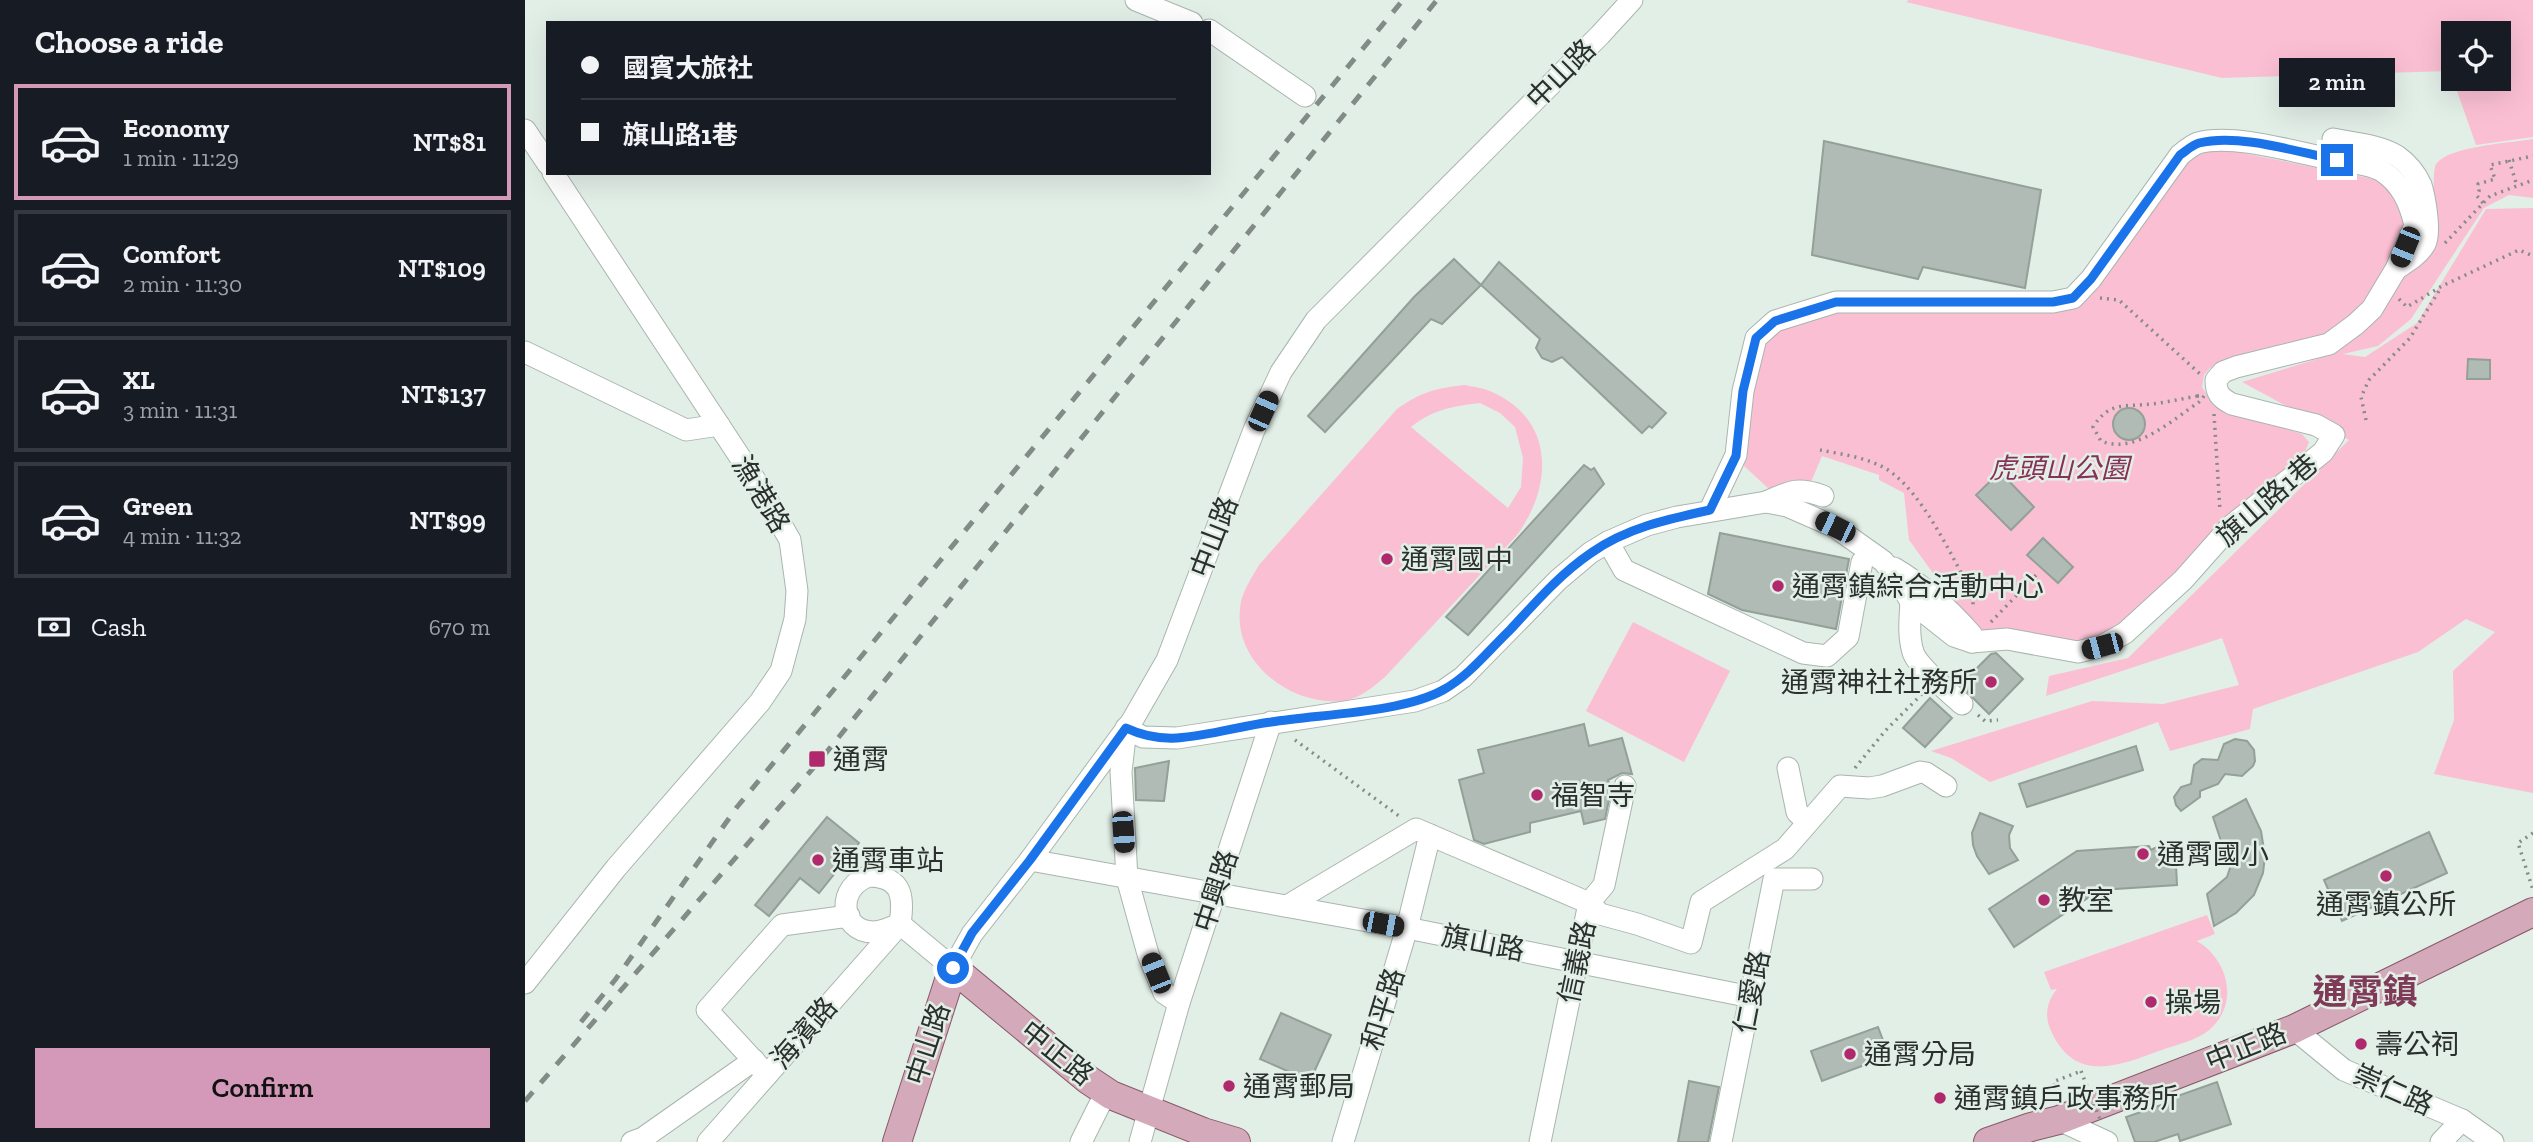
<!DOCTYPE html>
<meta charset="utf-8">
<style>
body{margin:0;font-family:"Zilla Slab","Noto Sans TC",serif;background:#20242c;color:#f1f3f6;height:100vh;display:flex;flex-direction:column;font-size:26px;white-space:nowrap}
*{box-sizing:border-box;margin:0}
p{font-size:23px;color:#9ea1a6}
.icon{flex:none;width:38px;height:38px;fill:none;stroke:currentColor;stroke-width:2;stroke-linecap:round;stroke-linejoin:round}
.map{position:relative;flex:1;overflow:hidden}
.side{display:flex;flex-direction:column;background:#171b24;width:525px}
.side>*{flex:none}
.top-card{position:absolute;left:21px;top:21px;width:665px;height:154px;border-radius:0px;box-shadow:0 7px 28px #0002;display:grid;align-content:center;height:154px;padding:0 35px;background:#171b24}
.tools{position:absolute;left:1916px;top:21px;display:grid;gap:14px}
.tools a{display:grid;place-items:center;width:70px;height:70px;border-radius:0px;background:#171b24;box-shadow:0 7px 28px #0002;font-size:35px}
.end{position:absolute;width:32px;height:32px;margin:-16px;border:9px solid #1a73e8;background:#fff;box-shadow:0 0 0 4px #fff}
.from{border-radius:50%}
.bubble{position:absolute;height:49px;border-radius:0px;background:#171b24;box-shadow:0 7px 28px #0002;font-size:23px;font-weight:600;line-height:49px;text-align:center}
.car{position:absolute;width:21px;height:42px;margin:-21px -10px;border-radius:9px;box-shadow:0 0 5px 2px #0007;background:linear-gradient(#222 24%,#8ab4d8 0 40%,#222 0 76%,#8ab4d8 0 86%,#222 0)}
.top-card b{display:flex;align-items:center;gap:24px;height:66px;font-size:26px}
.top-card b+b{border-top:2px solid #363941}
.top-card i{width:18px;height:18px;background:#f1f3f6}
ul{padding:0;list-style:none}
li{display:flex;align-items:center;gap:21px;height:116px;margin:0 14px 10px;padding:0 21px;border:4px solid #363941;border-radius:0px}
li div{flex:1}
li b{display:block;font-size:26px}
li em{font-style:normal;font-weight:600}
li.active{border-color:#d498b8}
li>.icon{width:63px;height:63px;stroke-width:1.5}
h2{padding:0 35px;font-size:32px;line-height:84px}
.pay{display:flex;align-items:center;gap:18px;height:77px;padding:0 35px;font-size:26px}
.pay p{margin-inline-start:auto}
.primary-button{display:flex;gap:14px;margin-top:auto;padding:14px 35px}
.primary-button a{flex:1;height:80px;border-radius:0px;background:#d498b8;color:#111;font-size:28px;font-weight:600;line-height:80px;text-align:center}
main{display:flex;flex:1;min-height:0}
.map>svg:first-child{display:block}
</style>
<main>
<section class="side">
<h2>Choose a ride</h2>
<ul>
<li class="active"><svg class="icon" aria-label="car" viewBox="0 0 24 24"><path d="M5 17H2v-5l4-1 3-4h7l3 4 3 1v5h-3M9 17h6M6 11h13"/><circle cx="7" cy="17" r="2"/><circle cx="17" cy="17" r="2"/></svg><div><b>Economy</b><p>1 min · 11:29</p></div><em>NT$81</em></li>
<li><svg class="icon" aria-label="car" viewBox="0 0 24 24"><path d="M5 17H2v-5l4-1 3-4h7l3 4 3 1v5h-3M9 17h6M6 11h13"/><circle cx="7" cy="17" r="2"/><circle cx="17" cy="17" r="2"/></svg><div><b>Comfort</b><p>2 min · 11:30</p></div><em>NT$109</em></li>
<li><svg class="icon" aria-label="car" viewBox="0 0 24 24"><path d="M5 17H2v-5l4-1 3-4h7l3 4 3 1v5h-3M9 17h6M6 11h13"/><circle cx="7" cy="17" r="2"/><circle cx="17" cy="17" r="2"/></svg><div><b>XL</b><p>3 min · 11:31</p></div><em>NT$137</em></li>
<li><svg class="icon" aria-label="car" viewBox="0 0 24 24"><path d="M5 17H2v-5l4-1 3-4h7l3 4 3 1v5h-3M9 17h6M6 11h13"/><circle cx="7" cy="17" r="2"/><circle cx="17" cy="17" r="2"/></svg><div><b>Green</b><p>4 min · 11:32</p></div><em>NT$99</em></li>
</ul>
<div class="pay"><svg class="icon" aria-label="cash" viewBox="0 0 24 24"><path d="M3 7h18v10H3z"/><circle cx="12" cy="12" r="2"/></svg>Cash<p>670 m</p></div>
<div class="primary-button"><a>Confirm</a></div>
</section>
<div class="map">
<svg width="2008" height="1142" viewBox="0 0 2008 1142">
<rect width="100%" height="100%" fill="#e2efe7"/>
<!-- green -->
<g fill="#fbbfd4" fill-rule="evenodd">
<path d="M1384 0H2008V137L1951 145 1925 71 1697 78 1381 2ZM1928 33H1974V79H1928Z"/>
<path d="M2008 139V198L1984 195 1959 208 1886 319 1853 346 1818 354 1840 357 1892 323 1961 209 2008 208V793L1909 774 1929 720 1928 671 1970 632 1941 619 1893 652 1728 709 1725 729 1645 751 1633 722 1465 782 1426 758 1406 751 1567 701 1638 704 1714 685 1697 638 1521 696 1524 676 1603 658 1824 440 1717 382 1802 356 1794 340 1685 368 1679 375 1677 387 1689 406 1777 434 1784 442 1780 452 1706 515 1603 623 1576 638 1549 644 1446 636 1439 616 1384 540 1379 493 1354 480V475L1297 456 1286 482 1266 483 1244 489 1219 466 1229 361 1247 332 1328 306 1536 310 1649 173C1668 157 1677 150 1702 150L1849 179 1863 184 1879 214 1878 238 1844 294 1910 223C1910 210 1907 178 1910 167 1917 146 1987 143 2008 139Z"/>
<path d="M940 385C949 387 959 388 967 392 1030 420 1028 486 992 535L860 677C848 687 834 699 818 701 767 706 709 664 715 609 716 593 726 579 734 565L872 409C896 392 911 388 940 385ZM955 403 975 413 990 427 998 458 996 487 983 508 886 427C907 410 928 406 955 403Z"/>
<path d="M1108 622 1205 671 1159 762 1061 711Z"/>
<path d="M1682 915 1690 934 1672 941C1704 960 1715 1005 1683 1031 1670 1041 1650 1045 1634 1051 1593 1066 1551 1083 1527 1033 1519 1018 1521 1002 1532 989L1526 990 1519 972Z"/>
</g>
<!-- building -->
<g fill="#afbbb4" stroke="#93a098" stroke-width="2">
<path d="M1299 141 1516 190 1500 288 1398 267 1393 279 1287 255Z"/>
<path d="M929 259 956 285 917 324 906 319 800 432 783 416 889 297Z"/>
<path d="M974 262 1141 413 1127 428 1124 426 1117 433 1037 357 1027 362 1017 358 1011 348 1015 339 956 285Z"/>
<path d="M1943 359 1965 360V379H1942Z"/>
<circle cx="1604" cy="424" r="16"/>
<path d="M1059 465 1066 470 1069 468 1079 484 943 635 921 617Z"/>
<path d="M1475 472 1509 507 1486 530 1451 495Z"/>
<path d="M1195 533 1324 559 1311 629 1217 610 1183 594Z"/>
<path d="M1518 538 1548 567 1533 583 1502 555Z"/>
<path d="M1471 653 1498 679 1464 714 1435 685 1466 654Z"/>
<path d="M1405 698 1427 718 1400 747 1378 728Z"/>
<path d="M1059 724 1064 746 1097 738 1107 774 1097 773 1083 780 1086 790 1080 819 1059 824 1056 811 1005 823V832L959 844 949 840 934 780 959 773 953 750Z"/>
<path d="M1710 739 1722 741 1729 750 1730 761 1728 766 1717 776 1700 774 1693 784 1675 791V797L1656 811 1651 805 1649 797 1656 787 1666 784 1669 765 1677 759 1693 760 1699 744Z"/>
<path d="M1611 746 1618 770 1502 807 1494 784Z"/>
<path d="M644 761 639 801 611 800 610 768Z"/>
<path d="M1721 799 1736 831 1740 856 1738 873 1729 895 1711 913 1689 926 1682 894 1702 877 1705 868 1688 817Z"/>
<path d="M1455 813 1488 826 1484 835 1485 848 1493 860 1464 874 1452 856 1448 845 1447 833Z"/>
<path d="M302 817 334 843 294 893 275 878 244 916 230 905Z"/>
<path d="M1904 832 1922 873 1817 921 1799 880Z"/>
<path d="M1650 844 1652 885 1575 890 1489 947 1464 909 1552 851 1624 846 1626 850 1636 845Z"/>
<path d="M756 1013 806 1035 785 1081 735 1059Z"/>
<path d="M1353 1027 1364 1056 1297 1081 1286 1051Z"/>
<path d="M1164 1081 1194 1087 1183 1142H1153Z"/>
<path d="M1692 1082 1706 1124 1655 1141 1653 1134 1629 1142H1610L1601 1117 1642 1103 1641 1100Z"/>
</g>
<g fill="none" stroke-linecap="round" stroke-linejoin="round">
<!-- minor casing -->
<g stroke="#a9b5ae" stroke-width="23">
<g id="minor">
<path d="M611 0 667 23"/>
<path d="M684 30 780 96"/>
<path d="M0 130 23 164"/>
<path d="M1808 139C1828 143 1854 145 1872 156 1882 163 1891 174 1896 185 1900 198 1906 233 1900 244 1893 256 1881 262 1871 269"/>
<path d="M0 352 161 430 194 425"/>
<path d="M1241 502C1266 491 1272 487 1298 496"/>
<path d="M1083 542 1099 570 1278 653 1302 656 1323 637 1337 562"/>
<path d="M1369 568C1398 585 1425 610 1447 635V642"/>
<path d="M1386 602C1385 618 1383 636 1388 652 1392 666 1425 693 1437 704"/>
<path d="M1263 768 1272 812 1282 822"/>
<path d="M505 860 882 928 1226 997"/>
<path d="M345 876C378 877 379 898 375 924 366 927 357 932 348 932 313 931 312 885 345 876Z"/>
<path d="M762 906 891 829 1064 903 1075 914 1112 924 1166 943 1176 902 1260 849 1315 786 1344 788 1357 786 1395 772 1401 773 1421 786"/>
<path d="M0 983 91 868 235 702 256 671 270 619 272 591 265 540 234 486 28 173"/>
<path d="M654 1003 639 993 623 954 602 878 596 772 601 728 618 737 652 738 890 701 918 691 938 677 1033 580 1065 553 1083 542 1122 525 1152 517 1241 502 1262 506 1310 527 1358 561 1371 577 1386 602 1429 636 1447 642 1482 639 1553 652 1577 646 1600 633 1658 580 1706 526 1798 452 1809 435 1791 425 1707 404C1695 398 1691 393 1691 380L1698 372 1711 367 1804 344 1831 324 1847 309 1871 269 1890 225C1885 204 1877 184 1857 171 1844 163 1821 162 1805 159 1770 152 1707 133 1673 143 1667 145 1660 151 1655 155L1566 279 1548 298 1528 302H1311L1250 321 1231 338 1218 391 1211 455 1185 510"/>
<path d="M1769 1029 1819 1070 1937 1120 1968 1142"/>
<path d="M242 1075 182 1010 257 925 324 916"/>
<path d="M1534 1120 1582 1142"/>
<path d="M107 1142 118 1138 229 1060"/>
<path d="M183 1142 375 924 428 968 447 934 505 860 607 721 642 660 729 430 756 372 791 320 1075 35 1107 0"/>
<path d="M556 1142 581 1092"/>
<path d="M615 1142 654 1003 746 722"/>
<path d="M818 1142 882 928 905 835"/>
<path d="M1015 1142 1064 903 1079 885 1100 786"/>
<path d="M1196 1142 1249 879H1287"/>
<path d="M1916 1142 1937 1120"/>
</g>
</g>
<!-- major casing -->
<g stroke="#87596b" stroke-width="30">
<g id="major">
<path d="M372 1142 428 968 562 1079 586 1095 678 1132 711 1142"/>
<path d="M1463 1142 1506 1127 1534 1120 1769 1029 2008 912"/>
</g>
</g>
<!-- path -->
<g stroke="#848c88" stroke-width="3.5" stroke-dasharray="2 5" stroke-linecap="butt">
<path d="M1984 160 1992 186"/>
<path d="M1958 203 1952 196 1954 191 1953 184 1970 179 1965 165 2008 156"/>
<path d="M1920 243 1965 196 2008 180"/>
<path d="M1575 298 1594 300 1675 374"/>
<path d="M1874 299 1882 307 1917 286 1994 250 2008 256"/>
<path d="M1672 396H1679L1674 402C1647 420 1610 455 1576 441L1568 427C1584 401 1601 407 1627 404 1642 402 1657 399 1672 396Z"/>
<path d="M1689 414 1695 511"/>
<path d="M1841 420 1836 397 1844 380 1885 338 1915 289"/>
<path d="M1295 450C1316 454 1345 458 1363 470 1398 493 1427 557 1448 595V609"/>
<path d="M1466 622 1513 573"/>
<path d="M1453 715 1460 721 1473 720"/>
<path d="M770 740 874 816"/>
<path d="M1330 768 1360 731 1398 693"/>
<path d="M2008 833 1993 843 2008 890"/>
<path d="M1535 1098 1528 1082 1556 1071"/>
</g>
<!-- minor -->
<use href="#minor" stroke="#fff" stroke-width="21"/>
<!-- major -->
<use href="#major" stroke="#d4a9ba" stroke-width="28"/>
<!-- rail -->
<g stroke="#828b86" stroke-width="5" stroke-dasharray="12 12" stroke-linecap="butt">
<path d="M56 1022 90 980 212 807 878 0"/>
<path d="M0 1101 296 759 912 0"/>
</g>
<!-- path-bridge -->
<path stroke="#848c88" stroke-width="3.5" stroke-dasharray="2 5" stroke-linecap="butt" d="M1556 1071 1576 1122"/>
</g>
<g fill="none" stroke-linecap="round" stroke-linejoin="round">
<!-- route -->
<path stroke="#1a73e8" stroke-width="9" d="M428 968 447 933 505 860 601 728C618 736 633 739 652 738 684 736 715 726 746 722 795 714 877 713 918 690 944 676 964 650 985 630 1010 603 1035 574 1066 553 1101 528 1143 519 1185 510L1211 456 1218 391 1231 338 1250 321 1311 302H1528L1548 298 1566 279 1655 155C1661 151 1667 145 1674 143 1714 133 1772 152 1812 160"/>
</g>
<!-- markers -->
<g fill="#b0296c" stroke="#e2efe7" stroke-width="2.5">
<circle cx="862" cy="559" r="7"/>
<circle cx="1253" cy="586" r="7"/>
<circle cx="1466" cy="682" r="7"/>
<rect x="283" y="750" width="18" height="18" rx="3.5"/>
<circle cx="1012" cy="795" r="7"/>
<circle cx="1618" cy="854" r="7"/>
<circle cx="293" cy="860" r="7"/>
<circle cx="1861" cy="876" r="7"/>
<circle cx="1519" cy="900" r="7"/>
<circle cx="1626" cy="1002" r="7"/>
<circle cx="1836" cy="1044" r="7"/>
<circle cx="1325" cy="1054" r="7"/>
<circle cx="704" cy="1086" r="7"/>
<circle cx="1415" cy="1098" r="7"/>
</g>
<g text-anchor="middle" dominant-baseline="central" stroke-width="5" stroke-linejoin="round" paint-order="stroke">
<!-- street labels -->
<g font-size="28" fill="#2b302e" stroke="#e2efe7">
<text transform="translate(1036 74) rotate(-45)">中山路</text>
<text transform="translate(236 494) rotate(59)">漁港路</text>
<text transform="translate(1742 500) rotate(-41)">旗山路1巷</text>
<text transform="translate(689 537) rotate(-69)">中山路</text>
<text transform="translate(691 891) rotate(-72)">中興路</text>
<text transform="translate(958 943) rotate(11)">旗山路</text>
<text transform="translate(1052 962) rotate(-78)">信義路</text>
<text transform="translate(1227 992) rotate(-79)">仁愛路</text>
<text transform="translate(858 1009) rotate(-73)">和平路</text>
<text transform="translate(279 1033) rotate(-49)">海濱路</text>
<text transform="translate(403 1044) rotate(-72)">中山路</text>
<text transform="translate(1721 1047) rotate(-22)">中正路</text>
<text transform="translate(532 1053) rotate(39)">中正路</text>
<text transform="translate(1868 1090) rotate(24)">崇仁路</text>
</g>
<!-- park labels -->
<g font-size="28" font-style="italic" fill="#863157" stroke="#e2efe7">
<text x="1534" y="468">虎頭山公園</text>
</g>
<!-- poi labels -->
<g font-size="28" fill="#2b302e" stroke="#e2efe7" text-anchor="start">
<text x="876" y="559">通霄國中</text>
<text x="1267" y="586">通霄鎮綜合活動中心</text>
<text x="1452" y="682" text-anchor="end">通霄神社社務所</text>
<text x="308" y="759">通霄</text>
<text x="1026" y="795">福智寺</text>
<text x="1632" y="854">通霄國小</text>
<text x="307" y="860">通霄車站</text>
<text x="1533" y="900">教室</text>
<text x="1861" y="904" text-anchor="middle">通霄鎮公所</text>
<text x="1640" y="1002">操場</text>
<text x="1850" y="1044">壽公祠</text>
<text x="1339" y="1054">通霄分局</text>
<text x="718" y="1086">通霄郵局</text>
<text x="1429" y="1098">通霄鎮戶政事務所</text>
</g>
<!-- district labels -->
<g font-size="35" font-weight="bold" fill="#7e3a57" stroke="#e2efe7">
<text x="1840" y="992">通霄鎮</text>
</g>
</g>
</svg>
<div class="tools">
<a><svg class="icon" aria-label="locate" viewBox="0 0 24 24"><circle cx="12" cy="12" r="6"/><path d="M12 2v4M12 18v4M2 12h4M18 12h4"/></svg></a>
</div>
<i class="end from" style="left:428px;top:968px"></i>
<i class="end" style="left:1812px;top:160px"></i>
<div class="bubble" style="left:1754px;top:58px;width:116px">2 min</div>
<i class="car" style="left:1880px;top:247px;rotate:202deg"></i>
<i class="car" style="left:738px;top:411px;rotate:24deg"></i>
<i class="car" style="left:1310px;top:527px;rotate:296deg"></i>
<i class="car" style="left:1577px;top:646px;rotate:255deg"></i>
<i class="car" style="left:598px;top:832px;rotate:176deg"></i>
<i class="car" style="left:858px;top:924px;rotate:101deg"></i>
<i class="car" style="left:631px;top:973px;rotate:338deg"></i>
<div class="top-card">
<b><i class="from"></i>國賓大旅社</b>
<b><i></i>旗山路1巷</b>
</div>
</div>
</main>
